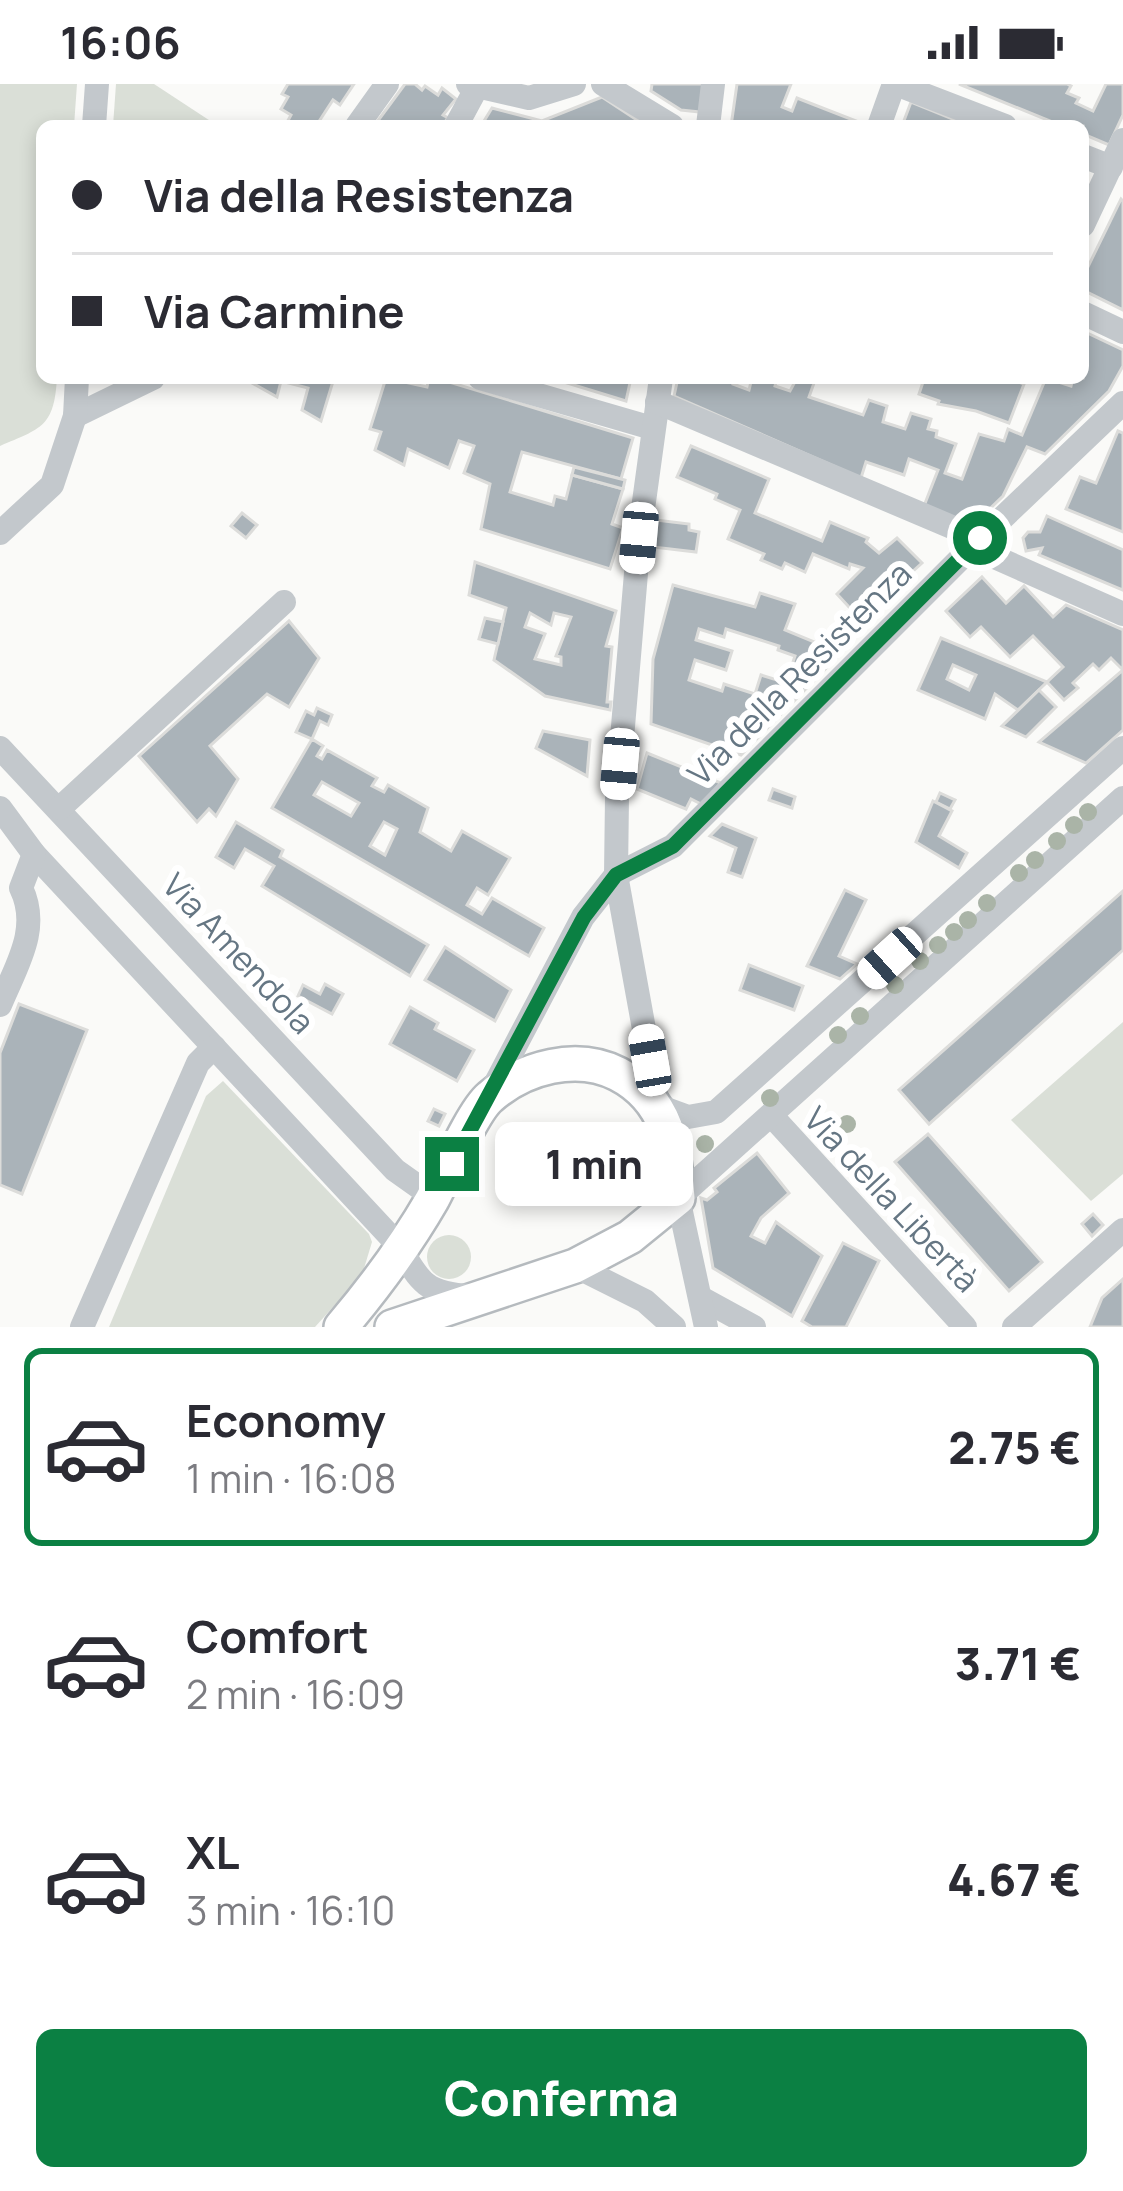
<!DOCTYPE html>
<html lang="it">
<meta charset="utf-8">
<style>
body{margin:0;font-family:Manrope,sans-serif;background:#f7f7f7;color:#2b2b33;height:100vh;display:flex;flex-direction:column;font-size:45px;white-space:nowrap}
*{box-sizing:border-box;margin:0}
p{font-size:39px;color:#7c7c81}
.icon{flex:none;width:66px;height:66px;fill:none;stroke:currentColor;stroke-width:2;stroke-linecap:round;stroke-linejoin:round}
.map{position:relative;height:1243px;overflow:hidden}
.drawer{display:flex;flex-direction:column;background:#fff;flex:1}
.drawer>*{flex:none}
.hud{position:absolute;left:36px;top:36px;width:1053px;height:264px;border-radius:18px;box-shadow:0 6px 18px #0003;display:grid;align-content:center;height:264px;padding:0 36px;background:#fff}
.end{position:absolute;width:54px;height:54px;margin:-27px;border:15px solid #0b8043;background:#fff;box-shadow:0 0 0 6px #fff}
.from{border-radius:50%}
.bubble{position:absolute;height:84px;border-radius:18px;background:#fff;box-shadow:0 6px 18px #0003;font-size:39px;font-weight:800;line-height:84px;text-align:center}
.car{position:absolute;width:36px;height:72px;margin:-36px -18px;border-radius:15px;box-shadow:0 0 9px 3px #0007;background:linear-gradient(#fff 24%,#345 0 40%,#fff 0 76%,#345 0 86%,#fff 0)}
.hud b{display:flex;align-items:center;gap:42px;height:114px;font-size:45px}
.hud b+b{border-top:3px solid #e1e1e2}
.hud i{width:30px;height:30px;background:#2b2b33}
ul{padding:21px 0 0;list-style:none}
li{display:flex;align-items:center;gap:36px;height:198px;margin:0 24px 18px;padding:0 12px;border:6px solid transparent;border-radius:18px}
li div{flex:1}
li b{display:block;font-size:45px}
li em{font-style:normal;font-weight:800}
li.active{border-color:#0b8043}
li>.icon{width:108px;height:108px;stroke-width:1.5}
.cta{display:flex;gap:24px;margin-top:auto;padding:24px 36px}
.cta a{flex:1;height:138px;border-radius:18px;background:#0b8043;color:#fff;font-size:48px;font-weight:800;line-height:138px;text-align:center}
.status{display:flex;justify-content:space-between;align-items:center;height:84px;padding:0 60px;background:#fff;direction:ltr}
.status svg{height:33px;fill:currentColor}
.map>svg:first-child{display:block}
</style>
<div class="status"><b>16:06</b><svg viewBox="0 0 49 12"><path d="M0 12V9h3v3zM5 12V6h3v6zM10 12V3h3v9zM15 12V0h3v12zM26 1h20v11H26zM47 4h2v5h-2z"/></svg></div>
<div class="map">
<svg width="1123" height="1243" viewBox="0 0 1123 1243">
<rect width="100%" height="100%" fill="#fafaf8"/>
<!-- green -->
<g fill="#dadfd7">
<path d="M0 0H77L74 42H42V294H57C54 343 42 344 0 362Z"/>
<path d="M116 0H154L218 42H113Z"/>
<path d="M1123 938V1090L1091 1117 1011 1036Z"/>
<path d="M223 997 369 1150 372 1158 362 1191 315 1243H109L206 1012Z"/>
<circle cx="575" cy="1071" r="32"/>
<circle cx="449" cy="1173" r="22"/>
</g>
<!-- building -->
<g fill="#aab3b9" stroke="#dcdcda" stroke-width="3" fill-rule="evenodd">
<path d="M288 0H354L340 21 333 16 316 42H285L291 31 281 25 288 13 282 10Z"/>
<path d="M405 0H415L422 6 425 2 438 11 442 4 456 15 443 31 448 34 442 42H374Z"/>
<path d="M652 0H704L700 28 681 26 651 7Z"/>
<path d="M737 0H791L782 23 792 27 797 14 861 39 731 42Z"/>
<path d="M959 0H1067L1071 2 1067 9 1079 14 1076 19 1093 27 1106 0H1123V31L1109 61 1083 50V42H1062Z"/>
<path d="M602 13 646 42H481L492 24 542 37Z"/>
<path d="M911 18 970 42H902Z"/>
<path d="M1121 115 1123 117V226L1083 206V193Z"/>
<path d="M1083 247 1123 266V282L1109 307 1045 370 1027 363 1003 412 971 443 924 422 938 386 909 375 904 391 866 378 861 394 674 312 678 294H735L733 300 749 306 752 294 765 298 766 294H777L775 302 790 307 797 294 814 299 809 313 863 331 869 316 887 322 883 338 905 345 911 329 931 335 928 345 937 347 936 353 956 360 945 389 962 395 979 350 1004 357 1008 345 1022 351 1046 294 1071 302 1073 294H1083Z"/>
<path d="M334 294 321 337 302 326 308 304 281 297 277 313 245 295Z"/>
<path d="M386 294 427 303 429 294H436L633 354 621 395 522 368 510 408 553 421 555 412 566 415 572 391 623 405 612 440 623 444 610 485 481 445 490 400 464 389 474 362 459 357 449 384 408 365 404 381 375 366 381 348 370 345Z"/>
<path d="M551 294H631L626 317Z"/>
<path d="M913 294H1008L1024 300 1009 339 976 327 938 320 939 317 919 310 923 298Z"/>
<path d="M1118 347 1123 349V448L1066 425 1080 393 1096 399Z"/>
<path d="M691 362 769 395 755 429 822 457 830 438 868 454 866 458 879 469 897 454 922 479 860 535 837 510 863 484 850 480 849 485 813 470 805 488 785 479 782 485 761 476 764 470 728 455 740 426 715 415 717 410 677 393Z"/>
<path d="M574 383 625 396 623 405 572 391Z"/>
<path d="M242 429 257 441 246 454 231 442Z"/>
<path d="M1047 432 1123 466V506L1039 471 1042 464 1026 467 1023 454 1028 448H1040Z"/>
<path d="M656 436 689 440V446L699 448 696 468 653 463Z"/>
<path d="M475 478 616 527 606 562 612 563 607 618H611L610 626 545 612 494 576 506 524 469 511ZM530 529 551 541 554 529 571 533 556 572 561 573V581L535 575 545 550 525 543Z"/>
<path d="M982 493 1006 519 1024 502 1053 533 1066 521 1123 546V646L1086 679 1039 658 1123 586 1111 574 1099 586 1093 580 1073 599 1078 604 1064 616 1047 598 1063 583 1033 552 1010 573 981 543 970 553 946 527Z"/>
<path d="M673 501 755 523 760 509 795 520 785 546 841 569 741 671 651 640 653 575ZM699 545 724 553 726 545 779 562 778 566 795 572 789 590 783 588 780 597 761 591 755 610 724 600 722 607 689 596 695 576 726 586 732 567 696 556Z"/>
<path d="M485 534 503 538 498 560 479 555Z"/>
<path d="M289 537 319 574 289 623 267 610 210 662 238 695 216 732 209 725 197 738 139 672Z"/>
<path d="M941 554 1047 598 1018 626 995 610 985 635 918 606ZM953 581 976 591 969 606 947 595Z"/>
<path d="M1039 606 1056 623 1026 653 1002 642Z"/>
<path d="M317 624 332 631 328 641 320 637 312 655 296 648 306 627 314 631Z"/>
<path d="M543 647 590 656 587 692 536 664Z"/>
<path d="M312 655 323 662 317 672 322 675 327 666 377 694 372 702 384 708 388 701 428 724 420 748 451 767 462 747 510 774 488 811 477 804 467 821 482 830 492 814 544 844 529 872 272 724ZM322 698 359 719 351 732 314 711ZM384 738 397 745 385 771 370 762Z"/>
<path d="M647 669 721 699 701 720 691 715 686 725 637 705Z"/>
<path d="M773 705 795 713 792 724 769 716Z"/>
<path d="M940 709 955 716 950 725 936 718Z"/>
<path d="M933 717 952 727 939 752 967 769 959 784 916 758Z"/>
<path d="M236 738 283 766 280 773 428 861 410 892 262 802 274 782 245 765 234 784 216 773Z"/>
<path d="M722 740 756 754 742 793 728 788 736 764 710 752Z"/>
<path d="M845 806 866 816 839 872 857 880 840 895 807 882Z"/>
<path d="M1123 807V866L929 1040 899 1006Z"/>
<path d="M445 863 511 906 495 937 425 896Z"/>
<path d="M749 881 803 902 794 926 740 906Z"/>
<path d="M325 900 343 910 332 930 298 912 303 901 320 910Z"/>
<path d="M19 920 87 946 22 1110 0 1101V969Z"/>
<path d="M410 923 438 939 435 945 474 966 457 997 390 960Z"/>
<path d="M434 1025 445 1030 439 1042 428 1037Z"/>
<path d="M928 1050 1042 1178 1009 1207 895 1078Z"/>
<path d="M757 1069 789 1109 761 1134 751 1152 765 1159 776 1138 822 1172 792 1232 713 1184 701 1114 707 1116 717 1108 714 1104Z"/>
<path d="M1093 1130 1103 1141 1092 1152 1082 1140Z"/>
<path d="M843 1159 879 1177 846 1243H812L802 1237Z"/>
<path d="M1123 1195V1243H1090L1102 1214Z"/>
</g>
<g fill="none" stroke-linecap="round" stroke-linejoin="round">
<!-- major casing -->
<g stroke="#b5babe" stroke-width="38">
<path id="major" d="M341 1243C374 1204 406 1161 432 1116 445 1092 472 1028 490 1013 524 983 577 969 618 990 668 1016 674 1063 678 1114L630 1153 575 1182 392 1243"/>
</g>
<!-- minor -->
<g stroke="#c3c8cc" stroke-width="24">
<path d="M468 0 529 14 574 0"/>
<path d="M603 0 672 42"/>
<path d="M896 0 1005 42"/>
<path d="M94 42 97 0"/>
<path d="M357 42 387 0"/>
<path d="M456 42 477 3"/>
<path d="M708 42 713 0"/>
<path d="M879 42 894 0"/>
<path d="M1083 72 1111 83"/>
<path d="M1083 141 1123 56"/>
<path d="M1083 229 1123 248"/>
<path d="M480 294 652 344"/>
<path d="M661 294 639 454 617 713 616 791 658 1022 688 1033 716 1028 1123 664"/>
<path d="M657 318 980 455"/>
<path d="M75 332 153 294"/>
<path d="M0 449 52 401 75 332 77 294"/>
<path d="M972 463 1123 530"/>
<path d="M0 664 395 1086 433 1113"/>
<path d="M0 724 34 770 400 1163C420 1199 427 1210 470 1212"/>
<path d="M60 724 284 518"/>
<path d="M0 921C16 882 41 845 21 804L34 770"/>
<path d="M491 1008 583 833 616 791 673 762 972 463 1123 319"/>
<path d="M771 1031 965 1243"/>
<path d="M575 1182 645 1217 674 1243"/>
<path d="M701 1214 754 1243"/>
<path d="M82 1243 198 979 214 963"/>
<path d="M706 1243 678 1114 1123 714"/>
<path d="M1014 1243 1123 1146"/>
</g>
<!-- major -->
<use href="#major" stroke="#fff" stroke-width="33"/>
</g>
<!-- trees -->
<g fill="#aab4a7">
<circle cx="1088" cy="728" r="9"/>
<circle cx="1074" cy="741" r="9"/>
<circle cx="1057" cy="757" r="9"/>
<circle cx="1035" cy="776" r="9"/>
<circle cx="1019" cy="789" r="9"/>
<circle cx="987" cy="819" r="9"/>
<circle cx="968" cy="836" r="9"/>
<circle cx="954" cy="848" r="9"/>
<circle cx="938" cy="861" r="9"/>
<circle cx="920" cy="877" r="9"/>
<circle cx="895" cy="901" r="9"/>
<circle cx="860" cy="932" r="9"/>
<circle cx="838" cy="951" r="9"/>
<circle cx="770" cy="1014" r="9"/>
<circle cx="847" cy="1040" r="9"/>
<circle cx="705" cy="1060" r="9"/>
</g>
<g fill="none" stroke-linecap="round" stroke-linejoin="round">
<!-- route -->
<path stroke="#0b8043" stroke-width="15" d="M452 1080 584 833 616 791 673 762 980 454"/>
</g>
<g text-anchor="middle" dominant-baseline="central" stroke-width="12" stroke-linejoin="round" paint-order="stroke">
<!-- street labels -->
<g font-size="33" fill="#657683" stroke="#fff">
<text transform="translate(799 589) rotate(-45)">Via della Resistenza</text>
<text transform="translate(239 869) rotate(47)">Via Amendola</text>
<text transform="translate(892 1115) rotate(47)">Via della Libertà</text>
</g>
</g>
</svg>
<i class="end from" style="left:980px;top:454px"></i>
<i class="end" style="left:452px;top:1080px"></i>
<div class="bubble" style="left:495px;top:1038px;width:198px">1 min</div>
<i class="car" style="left:639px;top:454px;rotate:185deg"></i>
<i class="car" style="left:620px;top:680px;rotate:185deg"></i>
<i class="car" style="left:890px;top:874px;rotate:228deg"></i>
<i class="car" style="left:650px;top:976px;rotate:350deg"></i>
<div class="hud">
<b><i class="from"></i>Via della Resistenza</b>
<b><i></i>Via Carmine</b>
</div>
</div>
<section class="drawer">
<ul>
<li class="active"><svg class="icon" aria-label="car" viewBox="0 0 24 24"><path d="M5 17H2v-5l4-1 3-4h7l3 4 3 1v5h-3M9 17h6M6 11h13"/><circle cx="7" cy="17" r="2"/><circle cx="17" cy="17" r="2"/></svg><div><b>Economy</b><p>1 min · 16:08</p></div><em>2.75 €</em></li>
<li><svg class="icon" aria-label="car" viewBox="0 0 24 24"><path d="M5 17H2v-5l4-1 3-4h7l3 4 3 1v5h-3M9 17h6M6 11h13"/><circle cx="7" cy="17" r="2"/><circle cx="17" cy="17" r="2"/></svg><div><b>Comfort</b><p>2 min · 16:09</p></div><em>3.71 €</em></li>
<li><svg class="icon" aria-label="car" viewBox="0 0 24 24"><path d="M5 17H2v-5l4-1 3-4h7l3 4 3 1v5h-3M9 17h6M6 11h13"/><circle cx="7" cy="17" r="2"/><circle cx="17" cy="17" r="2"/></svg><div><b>XL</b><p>3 min · 16:10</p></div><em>4.67 €</em></li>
</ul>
<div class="cta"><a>Conferma</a></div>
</section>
